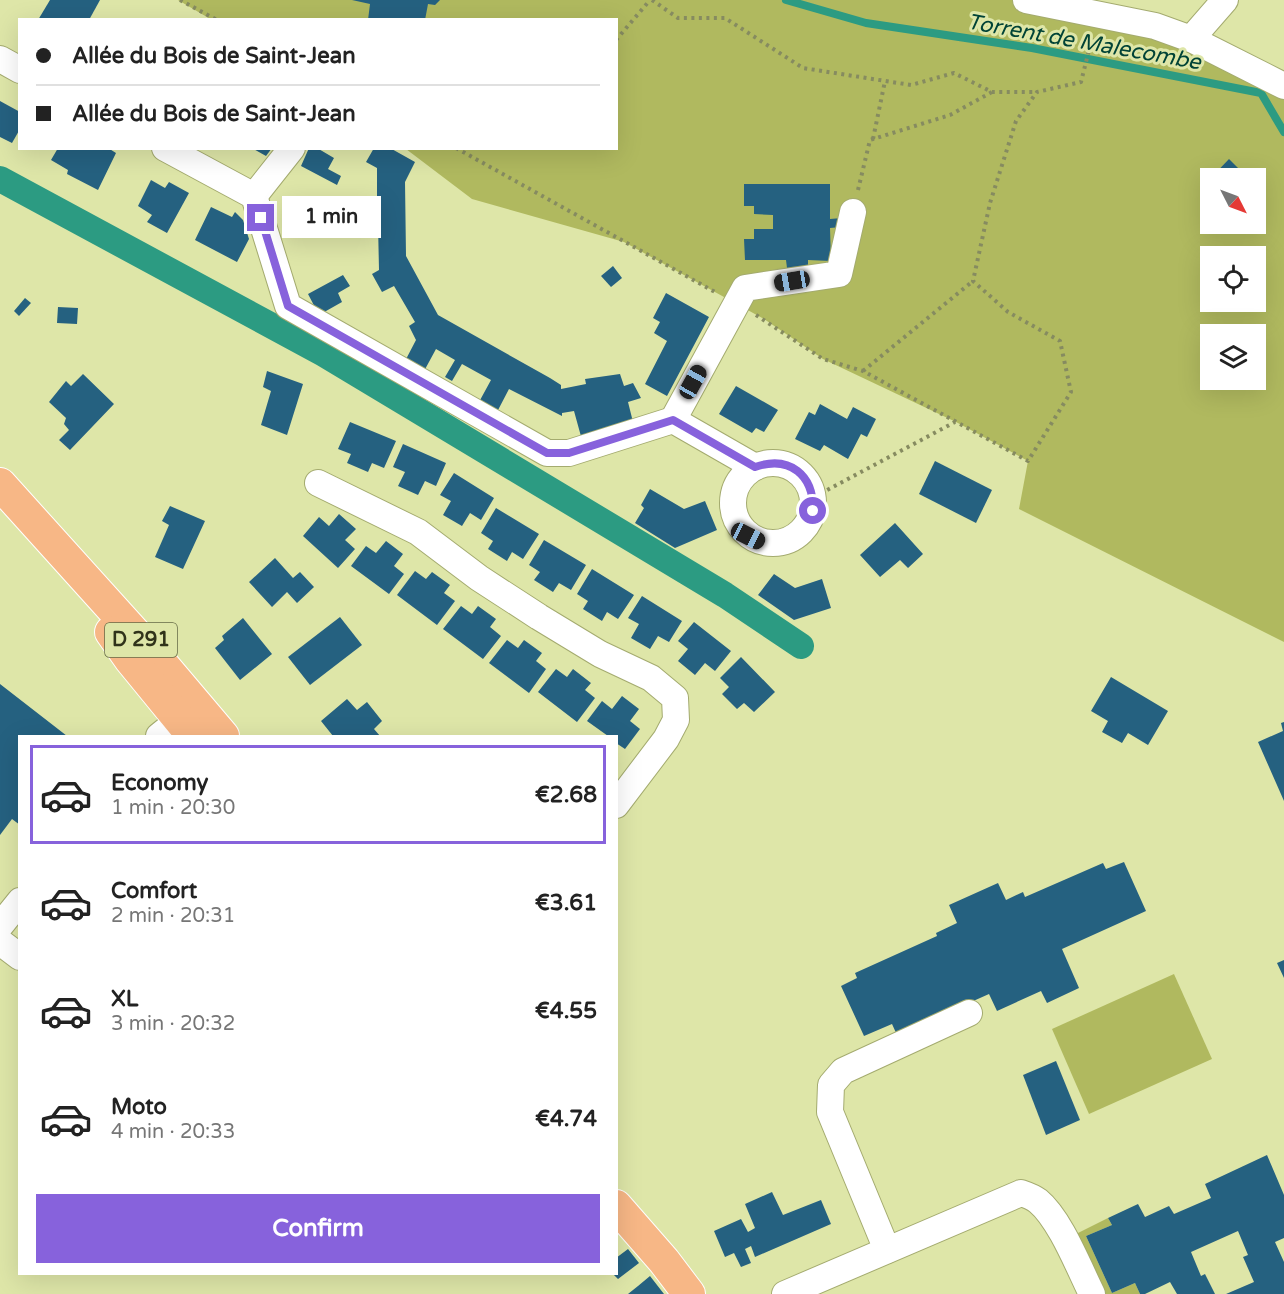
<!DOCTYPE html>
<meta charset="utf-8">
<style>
body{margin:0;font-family:"Varela Round",sans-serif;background:#f2f2f2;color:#222;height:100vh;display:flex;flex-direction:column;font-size:22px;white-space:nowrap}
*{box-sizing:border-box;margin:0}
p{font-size:20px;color:#767676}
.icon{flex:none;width:33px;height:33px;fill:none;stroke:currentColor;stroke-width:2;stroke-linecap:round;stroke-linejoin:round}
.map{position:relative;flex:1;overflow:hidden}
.details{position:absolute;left:18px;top:735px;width:600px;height:540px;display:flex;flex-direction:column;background:#fff;border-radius:0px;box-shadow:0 6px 24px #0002}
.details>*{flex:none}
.hud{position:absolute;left:18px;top:18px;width:600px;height:132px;border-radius:0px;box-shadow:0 6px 24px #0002;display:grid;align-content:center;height:132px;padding:0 18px;background:#fff}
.needle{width:39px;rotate:132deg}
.tools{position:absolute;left:1200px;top:168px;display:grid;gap:12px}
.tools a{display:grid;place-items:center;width:66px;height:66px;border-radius:0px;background:#fff;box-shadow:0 6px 24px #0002;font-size:30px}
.end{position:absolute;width:27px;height:27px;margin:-14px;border:8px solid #8762dc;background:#fff;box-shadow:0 0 0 3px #fff}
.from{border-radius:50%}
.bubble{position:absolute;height:42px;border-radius:0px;background:#fff;box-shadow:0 6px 24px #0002;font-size:20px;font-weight:800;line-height:42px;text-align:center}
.car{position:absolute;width:18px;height:36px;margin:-18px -9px;border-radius:8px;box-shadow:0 0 4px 2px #0007;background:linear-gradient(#222 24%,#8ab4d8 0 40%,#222 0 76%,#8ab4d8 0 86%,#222 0)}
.hud b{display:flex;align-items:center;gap:21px;height:57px;font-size:22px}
.hud b+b{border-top:2px solid #e0e0e0}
.hud i{width:15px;height:15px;background:#222}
ul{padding:10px 0 0;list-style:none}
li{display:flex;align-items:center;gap:18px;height:99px;margin:0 12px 9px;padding:0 6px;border:3px solid transparent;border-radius:0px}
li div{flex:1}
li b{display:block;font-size:22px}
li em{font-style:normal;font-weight:800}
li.current{border-color:#8762dc}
li>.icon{width:54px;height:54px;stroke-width:1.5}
.button{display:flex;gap:12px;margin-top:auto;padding:12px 18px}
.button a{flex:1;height:69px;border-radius:0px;background:#8762dc;color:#fff;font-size:24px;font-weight:800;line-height:69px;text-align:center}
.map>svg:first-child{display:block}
</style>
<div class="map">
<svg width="1284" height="1294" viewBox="0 0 1284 1294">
<rect width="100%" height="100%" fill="#dee6a8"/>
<!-- green -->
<g fill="#b0b95f" fill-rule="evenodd">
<path d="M178 0H1026L1155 26 1284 86V642L1019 509 1028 461 956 422 823 359 764 319 624 242 472 199 406 149 616 148V20H212ZM1210 178H1256V224H1210ZM1210 256H1256V302H1210ZM1210 334H1256V380H1210Z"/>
<path d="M1174 974 1212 1059 1089 1114 1052 1029Z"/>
<path d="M1108 1218 1112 1225 1086 1236 1112 1293 1135 1283 1140 1294H1100L1076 1234Z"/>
</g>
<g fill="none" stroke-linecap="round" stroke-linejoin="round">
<!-- stream -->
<path stroke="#2c9b82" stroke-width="8" d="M786 0 866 23 1032 48 1261 93 1284 132"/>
<!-- canal -->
<path stroke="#2c9b82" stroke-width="26" d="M0 179 324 354 725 595 801 646"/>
</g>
<!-- building -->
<g fill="#256180">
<path d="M50 0H100L89 20H38Z"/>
<path d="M352 0H440L435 5 428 4 425 20H368L370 4Z"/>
<path d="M0 101 20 112V129L12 143 0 137Z"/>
<path d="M58 148H108L116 153 98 190 67 174 68 170 51 160Z"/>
<path d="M252 148H272L266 156Z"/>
<path d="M309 148H317L334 158 328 169 341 176 337 185 301 166Z"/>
<path d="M374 148H390L415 162 405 182 406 256 438 315 550 378 561 385V389L586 384 585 379 620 374 624 386 633 383 641 398 628 402 634 426 582 440 574 411 562 413V416L509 389 497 412 479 402 491 380 462 364 452 381 445 377 455 360 436 349 423 373 404 363 416 340 409 326 415 322 394 286 382 292 372 274 379 270 378 223H377V168L366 162Z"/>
<path d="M1229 159 1246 176 1244 178H1210V188L1206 183Z"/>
<path d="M151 180 165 188 169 182 189 193 167 233 147 222 152 215 138 206Z"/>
<path d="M744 184H830V219L842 218 841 227 830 228 831 261 808 260V268H787L786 260H745L744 239H754V229H773V215L754 214V206H744Z"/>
<path d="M288 200 289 209H284L283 201Z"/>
<path d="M211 207 232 217 235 212 243 220 249 239 237 262 195 240Z"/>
<path d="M613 266 622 278 611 287 601 276Z"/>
<path d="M343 275 350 286 338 293 342 302 319 315 308 294Z"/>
<path d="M666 293 709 317 667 396 645 384 667 341 654 333 660 322 653 318Z"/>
<path d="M25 298 31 303 19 316 14 311Z"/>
<path d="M58 307 78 308 77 324 57 323Z"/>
<path d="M267 371 303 384 287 435 261 425 271 391 263 387Z"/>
<path d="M83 374 114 404 70 450 59 440 69 430 64 424 66 418 49 402 66 381 71 386Z"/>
<path d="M736 386 778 410 764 432 756 428 752 433 719 414Z"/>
<path d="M820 404 847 419 853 407 876 419 867 437 861 434 848 459 824 445 820 451 795 439 809 412 815 415Z"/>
<path d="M350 422 396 441 384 468 372 463 368 472 347 463 351 454 338 449Z"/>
<path d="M403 444 446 463 436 486 425 481 418 495 398 486 405 472 393 467Z"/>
<path d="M935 461 992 490 976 523 919 494Z"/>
<path d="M454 473 494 498 481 520 470 513 462 526 443 515 451 501 440 495Z"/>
<path d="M650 489 684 509 705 501 717 530 675 548 635 523 644 508 641 505Z"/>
<path d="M170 506 205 521 183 569 155 557 169 525 162 521Z"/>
<path d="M496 508 539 534 523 559 512 552 507 561 488 549 493 541 481 533Z"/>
<path d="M339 514 356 529 345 540 355 549 338 568 303 536 319 517 329 526Z"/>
<path d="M895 523 923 554 908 568 900 560 880 577 860 555Z"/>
<path d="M544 540 586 565 571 590 559 583 553 592 534 580 540 572 529 565Z"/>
<path d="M386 541 403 554 394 566 404 574 389 594 351 566 366 546 376 553Z"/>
<path d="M275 558 293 578 300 572 314 587 297 603 287 592 272 607 249 582Z"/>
<path d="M592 569 634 595 618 619 607 612 602 621 583 609 588 601 577 594Z"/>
<path d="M415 571 426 579 432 572 450 585 444 593 455 601 437 625 397 595Z"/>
<path d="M774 574 795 588 822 579 831 608 794 620 758 595Z"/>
<path d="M642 596 682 621 669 642 658 636 650 649 631 638 639 624 628 618Z"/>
<path d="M461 606 472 614 478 606 496 619 490 627 501 636 483 659 443 629Z"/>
<path d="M340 617 362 645 310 685 288 657Z"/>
<path d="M243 618 272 654 240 680 215 648 224 640 222 636Z"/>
<path d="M694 622 731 651 715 671 705 663 695 675 678 661 688 649 678 641Z"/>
<path d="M507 640 518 648 524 640 542 653 536 661 546 669 529 693 489 663Z"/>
<path d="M741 657 775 692 754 712 744 703 737 709 722 694 729 687 720 678Z"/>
<path d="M556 669 567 677 573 669 591 683 585 690 595 698 577 722 538 692Z"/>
<path d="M1111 677 1168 711 1148 745 1128 733 1122 743 1102 732 1108 721 1091 711Z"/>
<path d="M0 684 67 736H20V825L12 819 0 835Z"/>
<path d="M622 696 639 709 630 721 640 729 625 749 616 743V736H608L587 721 602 701 612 709Z"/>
<path d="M347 699 357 710 367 702 382 721 374 729 380 736H333L321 721Z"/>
<path d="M1284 722V801L1258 742 1283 731 1281 723Z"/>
<path d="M1124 862 1146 911 1062 949 1079 988 1047 1003 1041 991 997 1011 989 994 897 1035 892 1024 864 1036 841 986 857 978 855 973 937 936 936 933 957 923 949 905 998 883 1006 900 1023 892 1025 897 1103 863 1106 869Z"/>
<path d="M1284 960V978L1277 963Z"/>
<path d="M1056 1061 1080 1120 1046 1135 1023 1075Z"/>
<path d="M1267 1155 1284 1195V1238L1275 1242 1284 1262V1294H1226L1254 1282 1243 1257 1248 1255 1238 1231 1191 1252 1201 1276 1205 1274 1215 1294H1177L1170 1282 1145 1294H1140L1135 1283 1112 1293 1086 1236 1112 1225 1108 1218 1138 1204 1145 1217 1169 1206 1174 1214 1211 1198 1205 1184Z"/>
<path d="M772 1192 783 1215 821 1200 831 1224 755 1257 751 1246 745 1249 751 1263 741 1267 734 1253 725 1257 714 1231 741 1219 748 1232 755 1228 745 1204Z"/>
<path d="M628 1249 639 1263 618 1279 613 1274H616V1258Z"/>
<path d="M650 1276 664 1294H628L638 1286Z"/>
</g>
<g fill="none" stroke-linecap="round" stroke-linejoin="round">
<!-- minor casing -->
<g stroke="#a4ab6f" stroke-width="28">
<g id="minor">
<path d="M1026 0 1155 26 1191 39 1284 86"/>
<path d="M1191 39 1225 0"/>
<path d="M0 59 20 70"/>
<path d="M165 148 254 196 288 306 547 453H569L673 420 755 467"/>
<path d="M254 196 292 148"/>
<path d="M673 420 745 288 839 274 853 212"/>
<circle cx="773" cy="503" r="40"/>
<path d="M318 483 418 532 479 578 539 617 600 654 651 678 675 698 676 720 666 739 616 805"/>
<path d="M159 736 185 715H192L196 718"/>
<path d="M0 926 20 901"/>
<path d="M0 942 20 957"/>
<path d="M887 1250 830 1112 831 1085 843 1071 969 1013"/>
<path d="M785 1294 1021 1193C1027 1195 1033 1197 1038 1201 1060 1219 1079 1268 1092 1294"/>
</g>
</g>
<!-- major casing -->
<g stroke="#fff" stroke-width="34">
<g id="major">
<path d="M0 484 157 658 223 736"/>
<path d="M111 632 130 659 193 736"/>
<path d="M616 1206 664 1261 689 1294"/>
</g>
</g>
<!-- path -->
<g stroke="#868b60" stroke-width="4" stroke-dasharray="3 4.5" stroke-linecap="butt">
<path d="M180 0 217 20"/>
<path d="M652 0 678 18H725L803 68 911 85 954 73 992 92H1036"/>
<path d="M616 40 650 0"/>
<path d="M873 139 885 81"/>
<path d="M456 148 715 292"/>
<path d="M858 190 870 140 950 115 992 92"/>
<path d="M756 315 823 359 863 371 1028 461 1071 392 1060 341 1008 312 973 281 990 203 1016 121 1037 92 1081 82 1092 38"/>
<path d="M863 371 973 281"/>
<path d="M814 497 955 422"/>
</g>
<!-- minor -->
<use href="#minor" stroke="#fff" stroke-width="26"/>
<!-- major -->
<use href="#major" stroke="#f7b786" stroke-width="32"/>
</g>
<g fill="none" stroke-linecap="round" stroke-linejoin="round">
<!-- route -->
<path stroke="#8762dc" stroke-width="8" d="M261 218 288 306 547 453H569L673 420 755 467C790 455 814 475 813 511"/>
</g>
<g text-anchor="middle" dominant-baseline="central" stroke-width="6" stroke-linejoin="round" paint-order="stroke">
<!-- shield labels -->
<rect fill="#dee6a8" stroke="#646945" stroke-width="1.5" x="105" y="623" width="72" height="34" rx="4.5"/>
<g font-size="20" font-weight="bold" fill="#30331a">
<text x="141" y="640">D 291</text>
</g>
<!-- water labels -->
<g font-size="22" font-style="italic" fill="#014336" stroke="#dee6a8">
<text transform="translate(1084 42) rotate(10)">Torrent de Malecombe</text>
</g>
</g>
</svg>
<div class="tools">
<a><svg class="needle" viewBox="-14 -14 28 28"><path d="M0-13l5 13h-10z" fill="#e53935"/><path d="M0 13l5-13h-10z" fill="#767676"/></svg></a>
<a><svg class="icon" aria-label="locate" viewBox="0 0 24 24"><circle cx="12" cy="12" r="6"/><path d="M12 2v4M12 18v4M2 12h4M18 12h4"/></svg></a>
<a><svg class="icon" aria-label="layers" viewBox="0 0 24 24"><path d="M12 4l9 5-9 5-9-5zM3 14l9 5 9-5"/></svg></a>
</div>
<i class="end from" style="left:813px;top:511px"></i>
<i class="end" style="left:261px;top:218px"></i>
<div class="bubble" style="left:282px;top:196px;width:99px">1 min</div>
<i class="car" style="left:792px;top:281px;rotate:261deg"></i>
<i class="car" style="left:693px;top:382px;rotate:29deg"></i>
<i class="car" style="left:748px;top:536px;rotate:117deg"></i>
<div class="hud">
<b><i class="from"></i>Allée du Bois de Saint-Jean</b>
<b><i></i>Allée du Bois de Saint-Jean</b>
</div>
<section class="details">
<ul>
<li class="current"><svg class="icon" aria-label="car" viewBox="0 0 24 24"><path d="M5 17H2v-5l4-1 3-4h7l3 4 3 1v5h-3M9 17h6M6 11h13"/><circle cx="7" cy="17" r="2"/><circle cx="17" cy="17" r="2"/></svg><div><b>Economy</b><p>1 min · 20:30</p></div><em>€2.68</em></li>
<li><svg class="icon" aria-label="car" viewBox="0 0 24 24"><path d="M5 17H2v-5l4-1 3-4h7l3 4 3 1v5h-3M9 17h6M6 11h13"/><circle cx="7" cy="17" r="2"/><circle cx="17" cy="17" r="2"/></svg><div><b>Comfort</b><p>2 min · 20:31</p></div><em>€3.61</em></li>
<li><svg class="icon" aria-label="car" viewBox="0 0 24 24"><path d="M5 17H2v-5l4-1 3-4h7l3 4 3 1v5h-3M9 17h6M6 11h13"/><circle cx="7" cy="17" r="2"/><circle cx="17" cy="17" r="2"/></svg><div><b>XL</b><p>3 min · 20:32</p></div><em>€4.55</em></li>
<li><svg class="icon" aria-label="car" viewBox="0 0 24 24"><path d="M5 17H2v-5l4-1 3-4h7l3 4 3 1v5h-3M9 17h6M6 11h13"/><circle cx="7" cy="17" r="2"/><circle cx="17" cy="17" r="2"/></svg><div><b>Moto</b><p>4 min · 20:33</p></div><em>€4.74</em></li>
</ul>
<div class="button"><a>Confirm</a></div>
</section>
</div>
